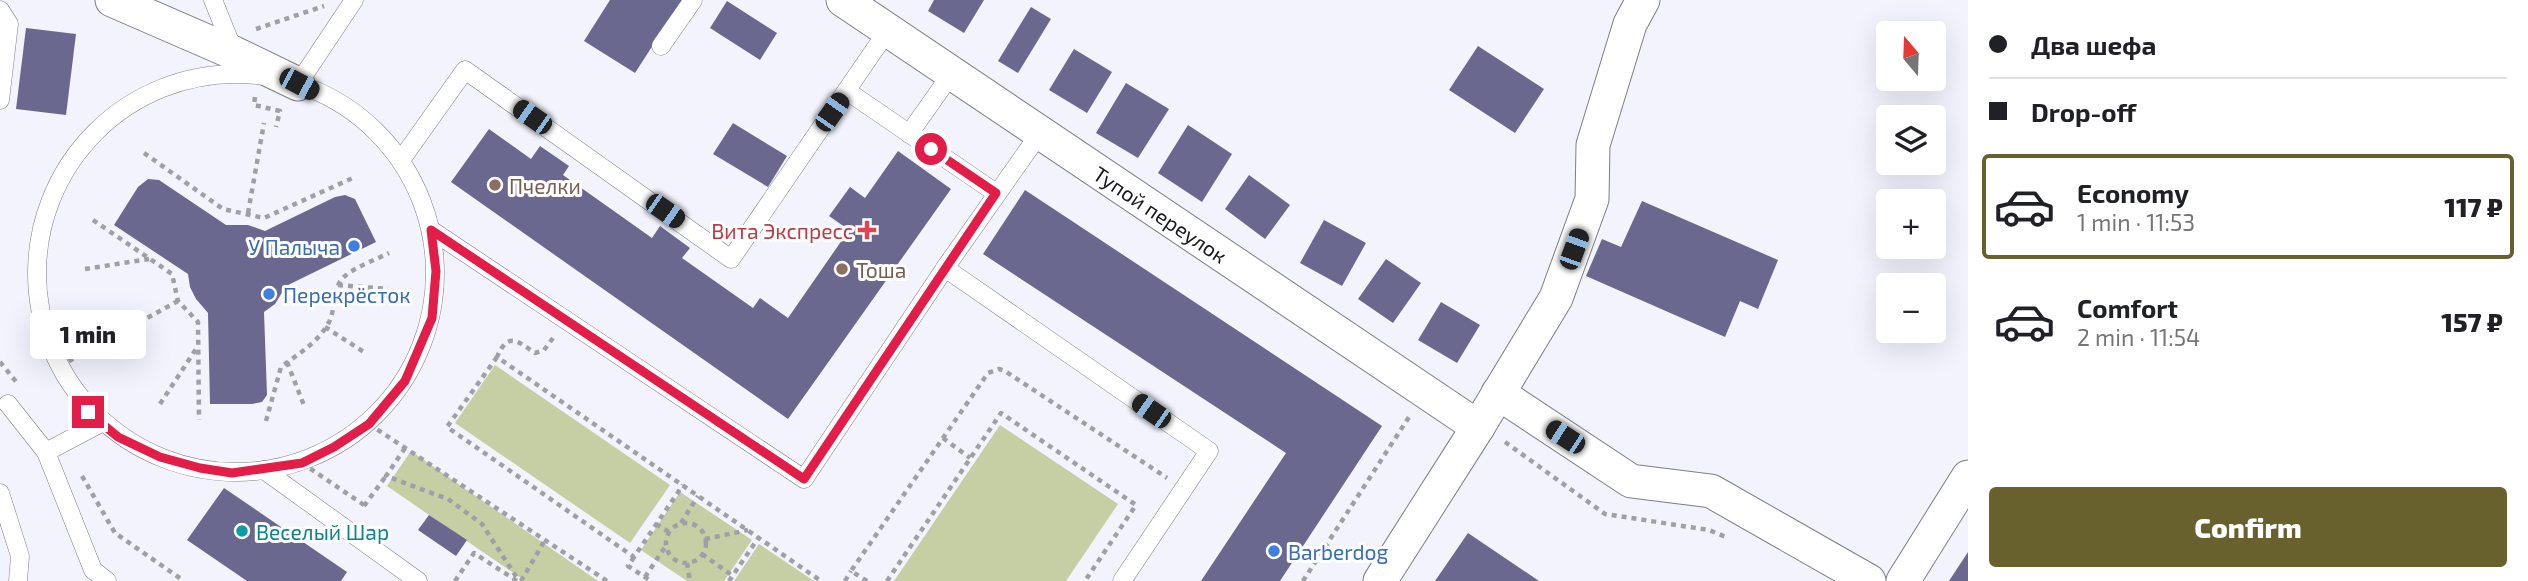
<!DOCTYPE html>
<meta charset="utf-8">
<style>
body{margin:0;font-family:"Exo 2",sans-serif;background:#f2f2f2;color:#202124;height:100vh;display:flex;flex-direction:column;font-size:26px;white-space:nowrap}
*{box-sizing:border-box;margin:0}
p{font-size:23px;color:#757577}
.icon{flex:none;width:38px;height:38px;fill:none;stroke:currentColor;stroke-width:2;stroke-linecap:round;stroke-linejoin:round}
.map{position:relative;flex:1;overflow:hidden}
.drawer{display:flex;flex-direction:column;background:#fff;width:560px}
.drawer>*{flex:none}
.guide{display:grid;align-content:center;height:154px;padding:0 21px;background:#fff}
.needle{width:46px;rotate:341deg}
.tools{position:absolute;left:1876px;top:21px;display:grid;gap:14px}
.tools a{display:grid;place-items:center;width:70px;height:70px;border-radius:7px;background:#fff;box-shadow:0 7px 28px #0002;font-size:35px}
.end{position:absolute;width:32px;height:32px;margin:-16px;border:9px solid #e11d48;background:#fff;box-shadow:0 0 0 4px #fff}
.from{border-radius:50%}
.bubble{position:absolute;height:49px;border-radius:7px;background:#fff;box-shadow:0 7px 28px #0002;font-size:23px;font-weight:800;line-height:49px;text-align:center}
.car{position:absolute;width:21px;height:42px;margin:-21px -10px;border-radius:9px;box-shadow:0 0 5px 2px #0007;background:linear-gradient(#222 24%,#8ab4d8 0 40%,#222 0 76%,#8ab4d8 0 86%,#222 0)}
.guide b{display:flex;align-items:center;gap:24px;height:66px;font-size:26px}
.guide b+b{border-top:2px solid #e0e0e0}
.guide i{width:18px;height:18px;background:#202124}
ul{padding:0;list-style:none}
li{display:flex;align-items:center;gap:21px;height:105px;margin:0 14px 10px;padding:0 7px;border:4px solid transparent;border-radius:7px}
li div{flex:1}
li b{display:block;font-size:26px}
li em{font-style:normal;font-weight:800}
li.current{border-color:#68612e}
li>.icon{width:63px;height:63px;stroke-width:1.5}
.button{display:flex;gap:14px;margin-top:auto;padding:14px 21px}
.button a{flex:1;height:80px;border-radius:7px;background:#68612e;color:#fff;font-size:28px;font-weight:800;line-height:80px;text-align:center}
main{display:flex;flex:1;min-height:0}
.map>svg:first-child{display:block}
</style>
<main>
<div class="map">
<svg width="1968" height="581" viewBox="0 0 1968 581">
<rect width="100%" height="100%" fill="#f3f3fd"/>
<!-- green -->
<g fill="#c6cea3">
<path d="M495 365 670 485 630 543 455 423Z"/>
<path d="M1000 425 1118 504 1066 581H894Z"/>
<path d="M411 451 598 581H525L387 486Z"/>
<path d="M680 492 752 540 724 581H687L641 550Z"/>
<path d="M759 544 814 581H734Z"/>
</g>
<!-- building -->
<g fill="#6b688f">
<path d="M610 0H682L635 73 584 41Z"/>
<path d="M934 0H984L964 33 928 11Z"/>
<path d="M727 1 777 33 760 60 710 28Z"/>
<path d="M1031 7 1051 19 1018 73 998 61Z"/>
<path d="M26 28 76 34 66 115 16 109Z"/>
<path d="M1478 46 1544 89 1515 133 1449 90Z"/>
<path d="M1074 49 1112 72 1087 113 1049 90Z"/>
<path d="M1126 83 1169 109 1138 158 1096 133Z"/>
<path d="M733 123 787 156 768 187 713 154Z"/>
<path d="M1188 125 1232 154 1202 202 1158 173Z"/>
<path d="M489 129 531 159 540 146 569 166 563 175 652 238 660 226 690 248 682 258 753 308 760 298 788 318 849 230 829 216 850 187 865 198 898 151 951 189 788 419 451 182Z"/>
<path d="M1249 175 1290 205 1265 239 1225 209Z"/>
<path d="M148 179 159 180 226 225H248L265 231 335 197 345 195 355 199 376 242 286 286 275 304 264 312 267 395 262 402 252 404H210L208 313 196 299 190 287 188 274 114 225 138 187Z"/>
<path d="M1025 190 1382 426 1280 581H1201L1286 453 983 254Z"/>
<path d="M1642 201 1778 260 1758 309 1740 301 1725 337 1586 276 1602 239 1621 247Z"/>
<path d="M1324 220 1366 243 1342 286 1300 263Z"/>
<path d="M1386 259 1421 283 1393 323 1358 299Z"/>
<path d="M1441 302 1480 325 1457 363 1418 340Z"/>
<path d="M224 488 347 572 341 581H247L187 540Z"/>
<path d="M429 515 467 540 456 556 418 530Z"/>
<path d="M1468 533 1539 581H1435Z"/>
<path d="M1968 552V581H1949Z"/>
</g>
<g fill="none" stroke-linecap="round" stroke-linejoin="round">
<!-- lane casing -->
<g stroke="#7d7d86" stroke-width="19">
<g id="lane">
<path d="M213 0 234 52"/>
<path d="M0 10 9 24 0 100"/>
<path d="M661 46 693 0"/>
<circle cx="236" cy="273" r="199"/>
<path d="M298 84 354 0"/>
<path d="M847 91 996 193"/>
<path d="M1040 133 945 268 1209 451 1122 581"/>
<path d="M909 134 952 73"/>
<path d="M401 160 465 70 731 259 888 30"/>
<path d="M431 230 804 479 945 268"/>
<path d="M8 404 46 452 93 570 107 581"/>
<path d="M46 452 101 423"/>
<path d="M264 470 418 581"/>
<path d="M0 493 20 556 18 581"/>
</g>
</g>
<!-- street casing -->
<g stroke="#7d7d86" stroke-width="35">
<g id="street">
<path d="M112 0 234 53 298 84"/>
<path id="s1" d="M843 0 1478 427"/>
<path d="M1498 393 1631 481 1711 491 1869 581"/>
<path d="M1380 581 1478 427 1556 298 1592 199 1593 145 1630 24 1643 0"/>
<path d="M1903 581 1968 477"/>
</g>
</g>
<!-- path -->
<g stroke="#9f9fa7" stroke-width="4.5" stroke-dasharray="5 5" stroke-linecap="butt">
<path d="M256 29 324 6"/>
<path d="M255 97 254 105 280 111 276 127"/>
<path d="M144 153 223 209 264 218 355 177"/>
<path d="M248 213 264 123"/>
<path d="M93 220 172 274 178 301 198 322 199 420"/>
<path d="M85 269 149 259"/>
<path d="M338 285 388 289"/>
<path d="M325 327 367 354"/>
<path d="M553 338 544 350 535 353C516 340 508 332 497 357L821 581"/>
<path d="M497 357 447 427 634 557 683 485"/>
<path d="M0 362 18 384"/>
<path d="M287 362 305 408"/>
<path d="M60 366 178 301"/>
<path d="M160 404 198 346"/>
<path d="M266 421 281 367C299 353 318 343 329 322 336 309 332 286 345 276 357 266 375 260 389 253"/>
<path d="M369 424 607 581"/>
<path d="M943 438 970 458"/>
<path d="M1505 442 1605 514 1709 530 1726 537"/>
<path d="M405 448 386 476 448 499 482 524 519 581"/>
<path d="M302 463 364 505"/>
<path d="M82 476 115 533 184 581"/>
<path d="M364 506 386 476"/>
<circle cx="686" cy="543" r="20"/>
<path d="M681 523 698 496"/>
<path d="M656 524 669 532"/>
<path d="M705 539 748 530"/>
<path d="M702 554 733 576"/>
<path d="M634 557 628 566 651 581"/>
<path d="M687 563 690 581"/>
<path d="M645 577 665 547"/>
<path d="M455 581 474 553 517 581"/>
<path d="M521 581 545 540"/>
<path d="M729 581 759 537"/>
<path d="M845 581 851 571"/>
<path d="M867 581 851 571 988 373 999 369 1005 371 1167 478"/>
<path d="M887 581 1001 413 1136 505 1085 581"/>
<path d="M1303 581 1409 417"/>
</g>
<!-- lane -->
<use href="#lane" stroke="#fff" stroke-width="18"/>
<!-- street -->
<use href="#street" stroke="#fff" stroke-width="33"/>
</g>
<g fill="none" stroke-linecap="round" stroke-linejoin="round">
<!-- route -->
<path stroke="#e11d48" stroke-width="9" d="M88 412 118 437 160 457 200 468 232 473 302 463 334 447 369 424 405 381 432 318 436 271 431 230 804 479 996 193 931 149"/>
</g>
<!-- markers -->
<g fill="#8d6e63" stroke="#fff" stroke-width="2.5">
<circle cx="495" cy="185" r="7"/>
<circle cx="842" cy="269" r="7"/>
</g>
<path fill="#e0444e" stroke="#fff" stroke-width="2.5" d="M863.5 219.5h7v7h7v7h-7v7h-7v-7h-7v-7h7z"/>
<g fill="#3f7fe0" stroke="#fff" stroke-width="2.5">
<circle cx="354" cy="246" r="7"/>
<circle cx="269" cy="294" r="7"/>
<circle cx="1274" cy="551" r="7"/>
</g>
<circle fill="#0f9aa8" stroke="#fff" stroke-width="2.5" cx="242" cy="531" r="7"/>
<g text-anchor="middle" dominant-baseline="central" stroke-width="6" stroke-linejoin="round" paint-order="stroke">
<!-- education labels -->
<g font-size="21" fill="#785e54" stroke="#fff" text-anchor="start">
<text x="509" y="185">Пчелки</text>
<text x="856" y="269">Тоша</text>
</g>
<!-- street labels -->
<g font-size="21" fill="#18181c" stroke="#fff">
<text stroke="none"><textPath href="#s1" startOffset="383">Тупой переулок</textPath></text>
</g>
<!-- health labels -->
<g font-size="21" fill="#be3a42" stroke="#fff" text-anchor="end">
<text x="853" y="230">Вита Экспресс</text>
</g>
<!-- shop labels -->
<g font-size="21" fill="#366cbe" stroke="#fff" text-anchor="start">
<text x="340" y="246" text-anchor="end">У Палыча</text>
<text x="283" y="294">Перекрёсток</text>
<text x="1288" y="551">Barberdog</text>
</g>
<!-- culture labels -->
<g font-size="21" fill="#0d838f" stroke="#fff" text-anchor="start">
<text x="256" y="531">Веселый Шар</text>
</g>
</g>
</svg>
<div class="tools">
<a><svg class="needle" viewBox="-14 -14 28 28"><path d="M0-13l5 13h-10z" fill="#e53935"/><path d="M0 13l5-13h-10z" fill="#757577"/></svg></a>
<a><svg class="icon" aria-label="layers" viewBox="0 0 24 24"><path d="M12 4l9 5-9 5-9-5zM3 14l9 5 9-5"/></svg></a>
<a>+</a>
<a>−</a>
</div>
<i class="end from" style="left:931px;top:149px"></i>
<i class="end" style="left:88px;top:412px"></i>
<div class="bubble" style="left:30px;top:310px;width:116px">1 min</div>
<i class="car" style="left:299px;top:84px;rotate:118deg"></i>
<i class="car" style="left:832px;top:112px;rotate:35deg"></i>
<i class="car" style="left:532px;top:117px;rotate:305deg"></i>
<i class="car" style="left:665px;top:211px;rotate:125deg"></i>
<i class="car" style="left:1574px;top:249px;rotate:20deg"></i>
<i class="car" style="left:1151px;top:411px;rotate:305deg"></i>
<i class="car" style="left:1565px;top:437px;rotate:303deg"></i>
</div>
<section class="drawer">
<div class="guide">
<b><i class="from"></i>Два шефа</b>
<b><i></i>Drop-off</b>
</div>
<ul>
<li class="current"><svg class="icon" aria-label="car" viewBox="0 0 24 24"><path d="M5 17H2v-5l4-1 3-4h7l3 4 3 1v5h-3M9 17h6M6 11h13"/><circle cx="7" cy="17" r="2"/><circle cx="17" cy="17" r="2"/></svg><div><b>Economy</b><p>1 min · 11:53</p></div><em>117 ₽</em></li>
<li><svg class="icon" aria-label="car" viewBox="0 0 24 24"><path d="M5 17H2v-5l4-1 3-4h7l3 4 3 1v5h-3M9 17h6M6 11h13"/><circle cx="7" cy="17" r="2"/><circle cx="17" cy="17" r="2"/></svg><div><b>Comfort</b><p>2 min · 11:54</p></div><em>157 ₽</em></li>
</ul>
<div class="button"><a>Confirm</a></div>
</section>
</main>
